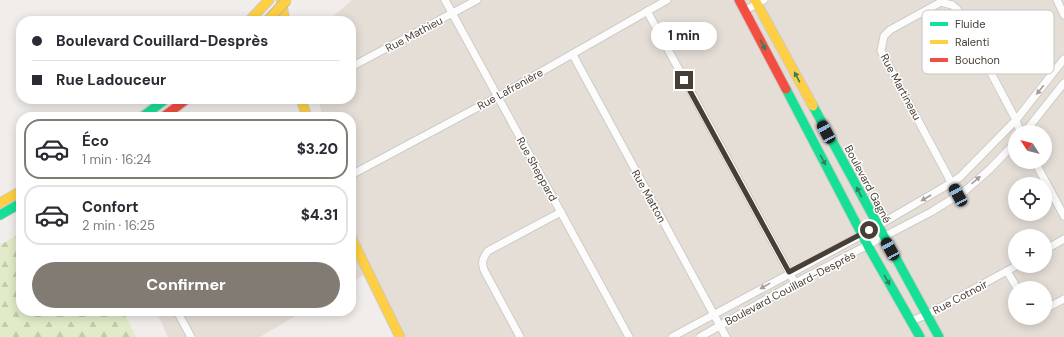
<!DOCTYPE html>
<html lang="fr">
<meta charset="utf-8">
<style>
body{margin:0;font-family:"DM Sans",sans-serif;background:#f2f2f3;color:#2b2b33;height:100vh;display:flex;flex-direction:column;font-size:15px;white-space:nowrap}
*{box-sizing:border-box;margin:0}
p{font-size:13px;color:#7c7c81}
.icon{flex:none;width:22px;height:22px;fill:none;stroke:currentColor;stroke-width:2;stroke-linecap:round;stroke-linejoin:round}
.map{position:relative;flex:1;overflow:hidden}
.sheet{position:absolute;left:16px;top:112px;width:340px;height:204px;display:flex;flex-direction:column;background:#fff;border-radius:16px;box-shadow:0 2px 10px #0003}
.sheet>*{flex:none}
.top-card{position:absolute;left:16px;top:16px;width:340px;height:88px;border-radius:16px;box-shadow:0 2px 10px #0003;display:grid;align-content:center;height:88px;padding:0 16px;background:#fff}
.needle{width:26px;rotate:306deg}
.fabs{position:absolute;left:1008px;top:125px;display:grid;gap:8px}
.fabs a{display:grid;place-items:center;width:44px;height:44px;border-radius:50%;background:#fff;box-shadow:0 2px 10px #0003;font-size:20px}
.end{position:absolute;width:18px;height:18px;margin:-9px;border:5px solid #473e35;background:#fff;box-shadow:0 0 0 2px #fff}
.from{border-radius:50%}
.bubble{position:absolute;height:28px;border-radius:14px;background:#fff;box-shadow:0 2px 10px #0003;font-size:13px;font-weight:800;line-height:28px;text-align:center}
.car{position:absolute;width:12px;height:24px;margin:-12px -6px;border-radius:5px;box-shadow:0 0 3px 1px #0007;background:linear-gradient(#222 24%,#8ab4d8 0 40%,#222 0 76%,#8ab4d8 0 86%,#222 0)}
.top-card b{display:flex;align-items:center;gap:14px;height:38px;font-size:15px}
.top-card b+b{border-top:1px solid #e1e1e2}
.top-card i{width:10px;height:10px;background:#2b2b33}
ul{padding:7px 0 0;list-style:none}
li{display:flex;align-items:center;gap:12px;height:60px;margin:0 8px 6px;padding:0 8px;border:2px solid #e1e1e2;border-radius:16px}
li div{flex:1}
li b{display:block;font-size:15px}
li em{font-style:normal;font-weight:800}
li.selected{border-color:#827b74}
li>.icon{width:36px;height:36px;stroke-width:1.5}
.button{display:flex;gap:8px;margin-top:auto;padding:8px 16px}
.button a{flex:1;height:46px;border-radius:24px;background:#827b74;color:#fff;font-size:16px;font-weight:800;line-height:46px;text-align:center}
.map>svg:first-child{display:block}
</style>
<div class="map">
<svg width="1064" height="337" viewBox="0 0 1064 337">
<defs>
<pattern id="forest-firs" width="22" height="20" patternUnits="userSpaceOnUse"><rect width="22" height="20" fill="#e1ebc8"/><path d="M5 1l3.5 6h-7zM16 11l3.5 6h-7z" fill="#c2cbac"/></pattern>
</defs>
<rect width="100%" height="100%" fill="#f0edea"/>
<!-- residential -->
<g fill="#e5ded7" fill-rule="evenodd">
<path d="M352 0H1064V337H397L365 274 351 283V117H315L322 114 318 99H351V21H328ZM1015 132H1045V162H1015ZM1015 184H1045V214H1015ZM1015 236H1045V266H1015ZM1015 288H1045V318H1015Z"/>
<path d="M156 311H304L260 337H168Z"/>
</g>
<!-- forest -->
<path fill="url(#forest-firs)" d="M21 233V311H123L136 337H0V245Z"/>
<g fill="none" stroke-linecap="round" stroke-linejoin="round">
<!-- street casing -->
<g stroke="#cecbc7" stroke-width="9">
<g id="street">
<path d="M445 0 629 337"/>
<path d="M1057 0 1064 15"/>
<path d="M647 11 795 283"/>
<path d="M744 11 764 0"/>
<path d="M573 55 726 337"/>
<path d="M351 67 477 0"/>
<path d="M1025 132 1064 83"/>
<path d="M1035 162 1064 216"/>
<path d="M351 175 497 97 667 0"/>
<path d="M958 195 881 51 884 36 890 30 941 2 952 5 957 9 1016 120 1020 132"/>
<path d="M1045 250 1064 239"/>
<path d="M1007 271 1017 288"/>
<path d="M1045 309 1064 299"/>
<path d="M177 311 191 337"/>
<path d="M911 321 926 315 1016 266"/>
<path d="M520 337 484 270C481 262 483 258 488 251L561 212"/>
<path d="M672 337 862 235 951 183 960 177 1016 120 1064 59"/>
<path d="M700 337 795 283 931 212 965 191 990 169 1015 143"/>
</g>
</g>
<!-- fast casing -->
<g stroke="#d1cbc1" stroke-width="11">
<g id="fast">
<path d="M786 89 868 246 920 337"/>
<path d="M813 106 939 337"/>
<path d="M142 117 166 99"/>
<path d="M0 215 21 203"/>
</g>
</g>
<!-- slow casing -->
<g stroke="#d1cbc1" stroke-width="11">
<g id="slow">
<path d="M281 0 285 21"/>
<path d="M755 0 813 106"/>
<path d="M249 21 269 0"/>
<path d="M301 99 307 117"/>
<path d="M0 203 21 191"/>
<path d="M351 237 400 337"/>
</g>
</g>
<!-- jam casing -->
<g stroke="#d1cbc1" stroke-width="11">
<g id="jam">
<path d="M739 0 786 89"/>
<path d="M163 117 187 99"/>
</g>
</g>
<!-- street -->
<use href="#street" stroke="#fdfcfc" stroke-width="7"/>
<!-- fast -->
<use href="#fast" stroke="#16e098" stroke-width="9"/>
<!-- slow -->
<use href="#slow" stroke="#ffcf43" stroke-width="9"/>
<!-- jam -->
<use href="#jam" stroke="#f24e42" stroke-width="9"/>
<!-- slow-bridge casing -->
<g stroke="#c9b7a4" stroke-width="11" stroke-linecap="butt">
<path id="slow-bridge" d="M267 21 287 0"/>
</g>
<!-- slow-bridge -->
<use href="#slow-bridge" stroke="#ffcf43" stroke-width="9"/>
</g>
<!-- one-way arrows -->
<defs><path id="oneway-solid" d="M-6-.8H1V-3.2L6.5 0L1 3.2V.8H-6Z"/></defs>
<g fill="#337f5d">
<use href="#oneway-solid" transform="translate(763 45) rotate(62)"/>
<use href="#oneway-solid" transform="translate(797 77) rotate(-118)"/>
<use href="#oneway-solid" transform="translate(823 160) rotate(62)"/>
<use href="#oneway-solid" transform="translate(859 192) rotate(-118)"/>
<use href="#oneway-solid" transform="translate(887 280) rotate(60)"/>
</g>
<g fill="#a29d98">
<use href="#oneway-solid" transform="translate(1040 90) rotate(128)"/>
<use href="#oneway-solid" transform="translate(976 180) rotate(-41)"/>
<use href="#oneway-solid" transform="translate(926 198) rotate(150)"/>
<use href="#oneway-solid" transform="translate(765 286) rotate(151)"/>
</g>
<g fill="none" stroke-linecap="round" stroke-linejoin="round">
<!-- route -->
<path stroke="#473e35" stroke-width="5" d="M684 80 789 272 869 230"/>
</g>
<g text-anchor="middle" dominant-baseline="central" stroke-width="3" stroke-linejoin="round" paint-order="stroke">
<!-- street labels -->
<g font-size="11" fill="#473e35" stroke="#fff">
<text transform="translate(414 34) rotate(-28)">Rue Mathieu</text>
<text transform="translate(901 87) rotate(62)">Rue Martineau</text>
<text transform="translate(510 89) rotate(-29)">Rue Lafrenière</text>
<text transform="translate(537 169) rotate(61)">Rue Sheppard</text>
<text transform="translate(868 184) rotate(62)">Boulevard Gagné</text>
<text transform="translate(649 196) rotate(61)">Rue Matton</text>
<text transform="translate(790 288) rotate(-28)">Boulevard Couillard-Desprès</text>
<text transform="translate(960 297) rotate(-28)">Rue Cotnoir</text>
</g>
</g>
<!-- legend -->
<rect x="922" y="10" width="132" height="64" rx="6" fill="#fff" stroke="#c8c5c2" stroke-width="1"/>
<rect x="930" y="22" width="18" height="4" fill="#16e098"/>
<rect x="930" y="40" width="18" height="4" fill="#ffcf43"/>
<rect x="930" y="58" width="18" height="4" fill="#f24e42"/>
<g font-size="11" fill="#473e35">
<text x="955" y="28">Fluide</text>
<text x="955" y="46">Ralenti</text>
<text x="955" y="64">Bouchon</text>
</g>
</svg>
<div class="fabs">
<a><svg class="needle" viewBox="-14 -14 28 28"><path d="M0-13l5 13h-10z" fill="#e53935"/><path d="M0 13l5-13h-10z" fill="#7c7c81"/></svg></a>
<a><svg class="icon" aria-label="locate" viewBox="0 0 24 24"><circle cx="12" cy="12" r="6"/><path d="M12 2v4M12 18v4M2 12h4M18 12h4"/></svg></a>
<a>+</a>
<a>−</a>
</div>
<i class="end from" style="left:869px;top:230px"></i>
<i class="end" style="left:684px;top:80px"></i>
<div class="bubble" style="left:651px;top:22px;width:66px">1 min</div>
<i class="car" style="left:826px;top:132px;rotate:332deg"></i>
<i class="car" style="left:958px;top:195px;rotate:331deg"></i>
<i class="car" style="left:890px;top:249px;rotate:331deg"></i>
<div class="top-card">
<b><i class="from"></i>Boulevard Couillard-Desprès</b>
<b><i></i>Rue Ladouceur</b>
</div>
<section class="sheet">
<ul>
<li class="selected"><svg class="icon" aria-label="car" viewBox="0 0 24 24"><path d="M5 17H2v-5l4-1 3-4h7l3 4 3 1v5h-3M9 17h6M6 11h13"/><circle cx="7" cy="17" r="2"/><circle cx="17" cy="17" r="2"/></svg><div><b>Éco</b><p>1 min · 16:24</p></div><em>$3.20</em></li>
<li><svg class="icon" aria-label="car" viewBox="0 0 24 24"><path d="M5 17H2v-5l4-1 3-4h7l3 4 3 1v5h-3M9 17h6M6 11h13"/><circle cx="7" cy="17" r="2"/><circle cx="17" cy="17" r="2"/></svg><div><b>Confort</b><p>2 min · 16:25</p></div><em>$4.31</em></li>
</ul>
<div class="button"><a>Confirmer</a></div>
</section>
</div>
